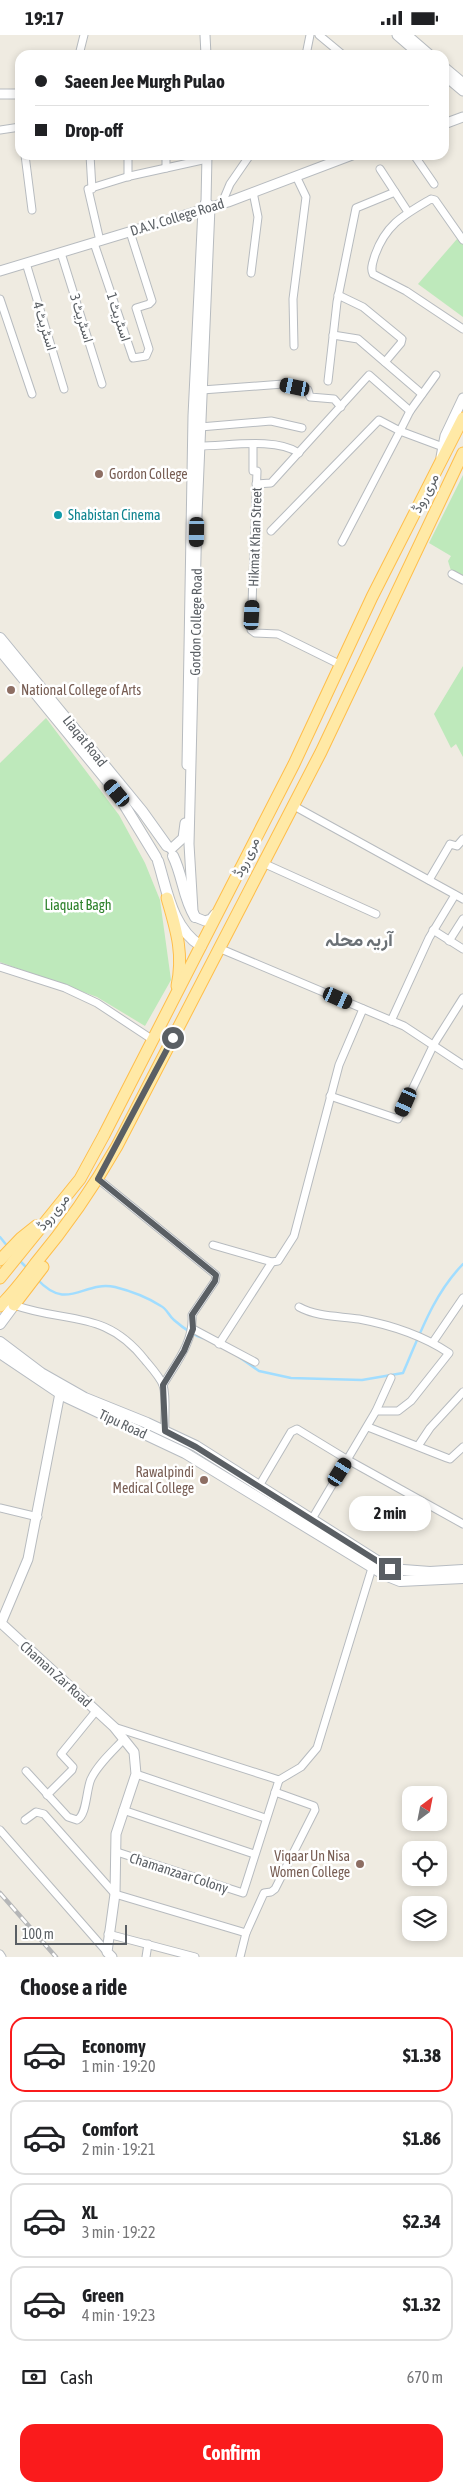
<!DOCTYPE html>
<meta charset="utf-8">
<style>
body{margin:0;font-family:"Asap Condensed",Vazirmatn,sans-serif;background:#f6f6f6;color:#202124;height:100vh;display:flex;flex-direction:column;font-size:19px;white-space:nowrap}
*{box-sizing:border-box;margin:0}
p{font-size:16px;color:#757577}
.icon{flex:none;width:28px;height:28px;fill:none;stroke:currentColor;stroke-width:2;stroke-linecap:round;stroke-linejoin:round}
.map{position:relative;height:1922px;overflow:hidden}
.sheet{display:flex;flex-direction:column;background:#fff;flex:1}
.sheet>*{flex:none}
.hud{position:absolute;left:15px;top:15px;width:434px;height:110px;border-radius:15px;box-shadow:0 2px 8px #0003;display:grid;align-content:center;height:110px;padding:0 20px;background:#fff}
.needle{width:32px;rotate:32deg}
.tools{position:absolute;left:402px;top:1751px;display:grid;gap:10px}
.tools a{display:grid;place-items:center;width:45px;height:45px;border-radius:10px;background:#fff;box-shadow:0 2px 8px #0003;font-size:25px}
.scale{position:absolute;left:15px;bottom:12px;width:112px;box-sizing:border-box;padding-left:5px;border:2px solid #5a5f64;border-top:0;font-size:14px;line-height:18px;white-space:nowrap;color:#5a5f64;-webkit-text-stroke:4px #fff;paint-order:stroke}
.end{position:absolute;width:22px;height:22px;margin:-11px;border:6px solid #5a5f64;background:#fff;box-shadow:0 0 0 2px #fff}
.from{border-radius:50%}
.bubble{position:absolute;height:35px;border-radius:15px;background:#fff;box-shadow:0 2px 8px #0003;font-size:16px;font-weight:700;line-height:35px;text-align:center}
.car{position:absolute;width:15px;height:30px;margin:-15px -8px;border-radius:6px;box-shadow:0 0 4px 1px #0007;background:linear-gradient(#222 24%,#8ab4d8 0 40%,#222 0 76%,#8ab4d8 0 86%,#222 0)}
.hud b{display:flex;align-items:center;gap:18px;height:48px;font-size:19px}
.hud b+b{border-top:1px solid #e0e0e0}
.hud i{width:12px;height:12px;background:#202124}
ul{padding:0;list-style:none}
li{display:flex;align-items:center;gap:15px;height:75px;margin:0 10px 8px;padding:0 10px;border:2px solid #e0e0e0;border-radius:15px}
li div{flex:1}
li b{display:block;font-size:19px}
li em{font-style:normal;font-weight:700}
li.selected{border-color:#fa1b1c}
li>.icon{width:45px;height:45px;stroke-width:1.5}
h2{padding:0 20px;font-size:22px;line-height:60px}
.pay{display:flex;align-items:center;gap:12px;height:55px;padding:0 20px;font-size:19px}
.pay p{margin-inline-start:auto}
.cta{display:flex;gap:10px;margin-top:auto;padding:10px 20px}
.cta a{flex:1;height:58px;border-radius:15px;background:#fa1b1c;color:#fff;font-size:20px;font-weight:700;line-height:58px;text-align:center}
.status{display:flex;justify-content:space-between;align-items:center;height:35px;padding:0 25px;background:#fff;direction:ltr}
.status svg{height:14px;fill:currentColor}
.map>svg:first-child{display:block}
</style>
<div class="status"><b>19:17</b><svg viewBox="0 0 49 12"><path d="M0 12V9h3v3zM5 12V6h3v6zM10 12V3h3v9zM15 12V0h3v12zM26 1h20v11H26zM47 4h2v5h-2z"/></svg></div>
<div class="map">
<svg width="463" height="1922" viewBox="0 0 463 1922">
<rect width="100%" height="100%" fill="#efebe1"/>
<!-- green -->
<g fill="#bee9bb">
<path d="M457 204 463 209V282L418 249Z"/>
<path d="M463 440V545L452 539 448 526 451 521 429 508Z"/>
<path d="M463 631V722L456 709 451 713 434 679Z"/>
<path d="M46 683 119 780 145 828 160 865 171 945 145 991 97 962 0 927V728Z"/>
</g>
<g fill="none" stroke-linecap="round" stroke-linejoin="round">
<!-- stream -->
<g stroke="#a1ddff" stroke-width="2.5">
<path d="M0 1202 8 1212"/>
<path d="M20 1226 28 1234"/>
<path d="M37 1244C68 1278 83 1245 115 1252 131 1256 147 1262 161 1271 167 1274 169 1281 174 1285 182 1292 193 1300 203 1303"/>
<path d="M239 1322 259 1336 291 1343 362 1345 403 1338C420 1299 433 1260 463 1229"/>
</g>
<!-- minor casing -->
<g stroke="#b7bbbf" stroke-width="9">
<g id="minor">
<path d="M319 0 343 20"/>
<path d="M79 20 84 0"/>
<path d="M306 20 310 0"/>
<path d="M0 95 20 92"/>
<path d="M25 120 32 175"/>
<path d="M90 120 92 154"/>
<path d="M128 120V142"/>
<path d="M414 120 434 149"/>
<path d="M166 133V120"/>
<path d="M380 134 408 177"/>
<path d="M222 168 230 149 250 120"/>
<path d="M463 205 435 165 431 164C404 180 386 189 375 220 373 227 370 233 373 239L406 256 463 294"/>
<path d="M100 206 88 154 130 141 207 124"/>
<path d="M94 208 133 323 146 321 149 314 136 273 149 269 152 266 130 197"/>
<path d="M61 218 102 349"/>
<path d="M26 228 64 354"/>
<path d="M251 238 258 182 253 157"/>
<path d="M338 260 363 272 402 304 401 308 385 327"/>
<path d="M0 264 32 359"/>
<path d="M333 300 358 304 422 359"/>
<path d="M294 311 293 264 306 162 296 141"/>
<path d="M328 346 337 267 356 173 395 157"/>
<path d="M202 355 283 349 308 355 310 362 334 364 341 372"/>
<path d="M200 392 271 386 302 393"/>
<path d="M253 410V436H257L251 595 255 598 278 599 339 629"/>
<path d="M200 411C227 411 276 402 299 418"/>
<path d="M256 449 271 448 369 340 410 376"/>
<path d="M271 496 379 385 400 396 410 376 436 340"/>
<path d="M342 507 400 396 443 412"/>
<path d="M452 539 463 545"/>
<path d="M294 771 463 864"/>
<path d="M263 828 376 879"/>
<path d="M429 845 449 811 450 809 457 811 463 804"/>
<path d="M433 895 463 914"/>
<path d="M449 906 463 884"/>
<path d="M221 914 404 991 463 1030"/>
<path d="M0 932 65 953 97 968 153 1005"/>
<path d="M391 986 429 903 455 860"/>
<path d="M330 1061 398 1084 434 1009 463 963"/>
<path d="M98 1144 216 1240 215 1246 192 1280C194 1307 176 1328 163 1350"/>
<path d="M213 1210 272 1227"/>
<path d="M14 1270C67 1289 105 1274 145 1325 150 1331 160 1342 163 1350 167 1363 164 1382 165 1396"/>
<path d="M299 1272C317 1282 339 1281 359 1284 391 1290 422 1300 449 1318L411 1366 398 1376H376L312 1484"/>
<path d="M193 1294 255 1327"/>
<path d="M433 1307 463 1263"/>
<path d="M219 1309 272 1227 278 1226 294 1201 339 1030 363 974"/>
<path d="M376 1376 391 1343"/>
<path d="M368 1392 447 1423 450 1424 463 1412"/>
<path d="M418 1411 430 1393 463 1357"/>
<path d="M259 1451 291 1397 297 1394 348 1425 463 1489"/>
<path d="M0 1473 38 1482"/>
<path d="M114 1692 279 1745"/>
<path d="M26 1736 68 1782 77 1785C87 1780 86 1755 91 1744 98 1729 113 1716 124 1704"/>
<path d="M136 1739 265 1783"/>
<path d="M279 1745 301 1732 317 1713 372 1533"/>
<path d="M47 1760 72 1735 73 1732 61 1719 96 1676"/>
<path d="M123 1775 254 1819"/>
<path d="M25 1785 36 1777 44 1779 115 1859 246 1898"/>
<path d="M0 1795 107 1917"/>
<path d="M117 1817 243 1858 279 1745"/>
<path d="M108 1899 195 1922"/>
<path d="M0 1919 2 1922"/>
<path d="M146 1922 148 1909"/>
<path d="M240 1922 246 1898 264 1858 271 1857 275 1854 315 1775 314 1771 275 1757"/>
</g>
</g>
<!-- tertiary casing -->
<g stroke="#b7bbbf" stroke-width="11">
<g id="tertiary">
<path d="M205 0 206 20"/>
<path d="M397 0 420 20"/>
<path d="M407 0 430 20"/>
<path d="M444 32 463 48"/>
<path d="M444 40 463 56"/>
<path d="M0 59H20"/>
<path d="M444 89 463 82"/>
<path d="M207 120 206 167 210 171"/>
<path d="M210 172 197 480 189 809 193 876 195 882 205 886 211 884 215 879"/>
<path d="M0 236 228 167 352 120"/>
<path d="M441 422 445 401 463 363"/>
<path d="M187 730 193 381 203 174 206 167"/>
<path d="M171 814 183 803 185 788"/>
<path d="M60 1358 28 1524 1 1588 114 1692 134 1717 136 1739 116 1799 115 1859 107 1917 112 1922"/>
</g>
</g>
<!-- secondary casing -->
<g stroke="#b7bcc2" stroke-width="12">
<g id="secondary">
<path d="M0 603 142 776 167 811"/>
<path d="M0 615 117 758 156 822"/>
<path d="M173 821C183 841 183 863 195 882"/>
<path d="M158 826C167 855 172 893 201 911"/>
<path d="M0 1289 14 1270"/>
<path d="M0 1307 41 1338 85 1363 147 1388 196 1411 390 1534 430 1537 463 1535"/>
<path d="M0 1318 64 1361 185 1418 385 1540 400 1546 463 1543"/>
</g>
</g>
<!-- primary casing -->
<g stroke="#ffbe4a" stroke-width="13">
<g id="primary">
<path d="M167 863C176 894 184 918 177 951"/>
<path d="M0 1225 21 1203 36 1191"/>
<path d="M0 1243 80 1144 104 1100 294 729 372 562 463 383"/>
<path d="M14 1270 43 1232"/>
<path d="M0 1271C13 1258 24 1244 35 1229 66 1192 93 1153 117 1111L321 717 463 418"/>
</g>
</g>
<!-- minor -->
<use href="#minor" stroke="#fff" stroke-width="7"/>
<!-- tertiary -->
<use href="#tertiary" stroke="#fff" stroke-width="9"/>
<!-- secondary -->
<use href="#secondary" stroke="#fff" stroke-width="10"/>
<!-- primary -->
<use href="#primary" stroke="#ffe9a6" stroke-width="11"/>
<!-- rail casing -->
<g stroke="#b5b6b7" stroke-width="4.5">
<path id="rail" d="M0 1858 56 1922"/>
</g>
<!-- rail -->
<use href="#rail" stroke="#fff" stroke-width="2.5" stroke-dasharray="8" stroke-linecap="butt"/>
</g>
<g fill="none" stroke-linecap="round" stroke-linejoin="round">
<!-- route -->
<path stroke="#5a5f64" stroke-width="6" d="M173 1003 98 1144 216 1240 215 1246 192 1280 193 1294 184 1316 163 1350 165 1396 196 1412 390 1534"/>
</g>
<!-- markers -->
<g fill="#8d6e63" stroke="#fff" stroke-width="2">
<circle cx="99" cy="439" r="5"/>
<circle cx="11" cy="655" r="5"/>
<circle cx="204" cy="1445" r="5"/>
<circle cx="360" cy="1829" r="5"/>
</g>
<circle fill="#0f9aa8" stroke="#fff" stroke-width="2" cx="58" cy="480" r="5"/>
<g text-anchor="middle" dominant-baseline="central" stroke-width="5" stroke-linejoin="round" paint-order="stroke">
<!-- street labels -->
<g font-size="14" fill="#5a5f64" stroke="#fff">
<text transform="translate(177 182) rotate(-17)">D.A.V. College Road</text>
<text transform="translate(119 282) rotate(72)">اسٹریٹ 1</text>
<text transform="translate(82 283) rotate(73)">اسٹریٹ 3</text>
<text transform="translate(45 291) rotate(73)">اسٹریٹ 4</text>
<text transform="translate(425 458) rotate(-63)">مری روڈ</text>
<text transform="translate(255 502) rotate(-88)">Hikmat Khan Street</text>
<text transform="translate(196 587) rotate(-89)">Gordon College Road</text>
<text transform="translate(85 706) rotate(51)">Liaqat Road</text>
<text transform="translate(246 822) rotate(-64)">مری روڈ</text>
<text transform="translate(53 1177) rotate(-51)">مری روڈ</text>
<text transform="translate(123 1389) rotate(25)">Tipu Road</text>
<text transform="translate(56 1639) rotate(42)">Chaman Zar Road</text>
<text transform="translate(179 1838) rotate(18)">Chamanzaar Colony</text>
</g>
<!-- education labels -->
<g font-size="14" fill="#785e54" stroke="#fff" text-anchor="start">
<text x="109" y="439">Gordon College</text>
<text x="21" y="655">National College of Arts</text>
<text x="194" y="1437" text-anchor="end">Rawalpindi<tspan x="194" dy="16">Medical College</tspan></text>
<text x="350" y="1821" text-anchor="end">Viqaar Un Nisa<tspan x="350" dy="16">Women College</tspan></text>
</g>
<!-- culture labels -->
<g font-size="14" fill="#0d838f" stroke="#fff" text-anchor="start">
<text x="68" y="480">Shabistan Cinema</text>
</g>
<!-- park labels -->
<g font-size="14" fill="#2e822b" stroke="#fff">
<text x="78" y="870">Liaquat Bagh</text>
</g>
<!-- district labels -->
<g font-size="19" font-weight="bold" fill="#6b7176" stroke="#fff">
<text x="359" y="904">آریہ محلہ</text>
</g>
</g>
</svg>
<div class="tools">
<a><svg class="needle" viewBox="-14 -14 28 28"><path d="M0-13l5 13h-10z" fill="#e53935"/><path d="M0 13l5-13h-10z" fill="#757577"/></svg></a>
<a><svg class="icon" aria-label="locate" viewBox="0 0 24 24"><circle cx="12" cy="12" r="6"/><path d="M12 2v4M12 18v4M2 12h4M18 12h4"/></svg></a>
<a><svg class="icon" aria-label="layers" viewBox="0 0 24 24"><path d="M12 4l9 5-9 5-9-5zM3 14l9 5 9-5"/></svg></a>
</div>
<div class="scale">100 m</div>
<i class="end from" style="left:173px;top:1003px"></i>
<i class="end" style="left:390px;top:1534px"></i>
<div class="bubble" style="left:349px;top:1461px;width:82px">2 min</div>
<i class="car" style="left:295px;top:352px;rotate:282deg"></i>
<i class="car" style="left:197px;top:497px;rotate:181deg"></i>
<i class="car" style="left:252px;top:580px;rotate:3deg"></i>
<i class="car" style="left:117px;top:758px;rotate:320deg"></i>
<i class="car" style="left:338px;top:963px;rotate:114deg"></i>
<i class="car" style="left:406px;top:1067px;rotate:204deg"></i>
<i class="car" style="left:340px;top:1437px;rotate:32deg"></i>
<div class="hud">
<b><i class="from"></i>Saeen Jee Murgh Pulao</b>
<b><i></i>Drop-off</b>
</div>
</div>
<section class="sheet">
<h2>Choose a ride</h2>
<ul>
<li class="selected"><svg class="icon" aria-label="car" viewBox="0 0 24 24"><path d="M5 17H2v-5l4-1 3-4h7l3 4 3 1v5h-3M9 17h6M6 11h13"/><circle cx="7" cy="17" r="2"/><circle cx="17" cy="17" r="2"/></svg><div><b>Economy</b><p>1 min · 19:20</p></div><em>$1.38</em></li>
<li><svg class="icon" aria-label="car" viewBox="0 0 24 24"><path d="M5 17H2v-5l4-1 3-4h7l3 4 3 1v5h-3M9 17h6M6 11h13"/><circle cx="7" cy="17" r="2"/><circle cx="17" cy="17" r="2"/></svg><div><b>Comfort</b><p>2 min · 19:21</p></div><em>$1.86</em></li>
<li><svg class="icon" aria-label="car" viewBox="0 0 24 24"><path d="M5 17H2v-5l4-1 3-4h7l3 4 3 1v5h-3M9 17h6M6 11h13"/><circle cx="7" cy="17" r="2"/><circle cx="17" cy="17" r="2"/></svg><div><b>XL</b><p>3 min · 19:22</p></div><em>$2.34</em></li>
<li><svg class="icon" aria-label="car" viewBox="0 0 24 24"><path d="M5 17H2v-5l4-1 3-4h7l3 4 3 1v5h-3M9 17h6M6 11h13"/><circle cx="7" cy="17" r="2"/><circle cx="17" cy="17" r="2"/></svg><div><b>Green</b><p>4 min · 19:23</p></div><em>$1.32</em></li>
</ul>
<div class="pay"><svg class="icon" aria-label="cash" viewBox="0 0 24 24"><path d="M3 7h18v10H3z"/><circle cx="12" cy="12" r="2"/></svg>Cash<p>670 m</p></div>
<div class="cta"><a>Confirm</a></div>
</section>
